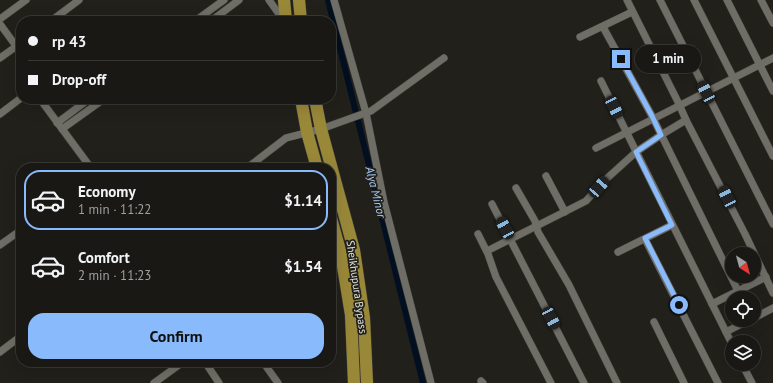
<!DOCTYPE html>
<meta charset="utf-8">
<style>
body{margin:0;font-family:"PT Sans",sans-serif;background:#22211d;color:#f1f3f6;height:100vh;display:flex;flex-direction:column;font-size:15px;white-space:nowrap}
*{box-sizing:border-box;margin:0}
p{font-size:13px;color:#9fa0a0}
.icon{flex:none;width:22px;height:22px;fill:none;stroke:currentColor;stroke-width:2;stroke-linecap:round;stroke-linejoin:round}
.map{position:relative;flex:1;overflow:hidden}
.details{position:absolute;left:16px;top:163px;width:320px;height:204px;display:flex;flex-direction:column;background:#191814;border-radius:16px;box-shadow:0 4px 16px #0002,0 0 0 1px #373734}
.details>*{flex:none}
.hud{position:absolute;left:16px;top:16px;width:320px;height:88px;border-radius:16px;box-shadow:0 4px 16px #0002,0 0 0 1px #373734;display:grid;align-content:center;height:88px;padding:0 12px;background:#191814}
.needle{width:26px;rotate:144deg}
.tools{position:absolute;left:725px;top:247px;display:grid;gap:8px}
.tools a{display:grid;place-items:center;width:36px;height:36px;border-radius:50%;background:#191814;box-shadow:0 4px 16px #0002,0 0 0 1px #373734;font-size:20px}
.end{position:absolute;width:18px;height:18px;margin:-9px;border:5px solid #88bafc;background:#111;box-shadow:0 0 0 2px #111}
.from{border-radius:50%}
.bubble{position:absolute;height:28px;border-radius:14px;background:#191814;box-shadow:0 4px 16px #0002,0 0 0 1px #373734;font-size:13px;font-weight:700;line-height:28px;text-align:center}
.car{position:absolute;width:12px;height:24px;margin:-12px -6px;border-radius:5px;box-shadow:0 0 3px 1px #0007;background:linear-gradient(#222 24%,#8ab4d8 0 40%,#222 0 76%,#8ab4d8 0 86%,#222 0)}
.hud b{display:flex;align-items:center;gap:14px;height:38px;font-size:15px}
.hud b+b{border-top:1px solid #373734}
.hud i{width:10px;height:10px;background:#f1f3f6}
ul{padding:7px 0 0;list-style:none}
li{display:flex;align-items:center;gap:12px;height:60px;margin:0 8px 6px;padding:0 4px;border:2px solid transparent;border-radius:16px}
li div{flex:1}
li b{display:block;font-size:15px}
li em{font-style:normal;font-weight:700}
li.active{border-color:#88bafc}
li>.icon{width:36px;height:36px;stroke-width:1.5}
.primary-button{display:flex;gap:8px;margin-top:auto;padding:8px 12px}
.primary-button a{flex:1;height:46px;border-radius:16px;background:#88bafc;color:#111;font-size:16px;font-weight:700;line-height:46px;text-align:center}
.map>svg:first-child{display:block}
</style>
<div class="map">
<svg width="773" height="383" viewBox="0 0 773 383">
<rect width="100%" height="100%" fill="#21201a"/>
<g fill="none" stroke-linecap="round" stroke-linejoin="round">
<!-- canal -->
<path stroke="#020f21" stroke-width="6" d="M328 0 423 383"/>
<!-- minor casing -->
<g stroke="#3f3e39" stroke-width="8">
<g id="minor">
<path d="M269 0 284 21"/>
<path d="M334 0 366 113 384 202 431 383"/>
<path d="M627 0 678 102 686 120 745 234 773 293"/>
<path d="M660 0 773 224"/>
<path d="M694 0 773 156"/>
<path d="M727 0 773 91"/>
<path d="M761 0 773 23"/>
<path d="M0 19 26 0"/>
<path d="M51 21 79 0"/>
<path d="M195 21 224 0"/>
<path d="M211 21 239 0"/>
<path d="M0 24 16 46"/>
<path d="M603 27 652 116 738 291"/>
<path d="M580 37 632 12"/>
<path d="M0 58 21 43"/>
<path d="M601 81 732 344"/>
<path d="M40 99 91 168"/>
<path d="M0 114 21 98"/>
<path d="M57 123 89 99"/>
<path d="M62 129 104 99"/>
<path d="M596 148 773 58"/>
<path d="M247 168 286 138 321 129 371 111 444 58"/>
<path d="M546 176 565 212"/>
<path d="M516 188 535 221 538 232 569 285 617 383"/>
<path d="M492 204 584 383"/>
<path d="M478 234 488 254 496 277 551 383"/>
<path d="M645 239 718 383"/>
<path d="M0 245 21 230"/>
<path d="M487 251 586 201 604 181 636 152 661 135 686 120"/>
<path d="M618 252 672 225"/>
<path d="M712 304 766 277"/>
<path d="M754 318 773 308"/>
<path d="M654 322 684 383"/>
<path d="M726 332 749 320"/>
<path d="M0 352 21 336"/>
<path d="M205 362 219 383"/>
<path d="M263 362 278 383"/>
<path d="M742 364 752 383"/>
<path d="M481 381 483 383"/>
<path d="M154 383 183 362"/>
</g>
</g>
<!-- trunk casing -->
<g stroke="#3f3e39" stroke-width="13">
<g id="trunk">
<path d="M284 0 286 21"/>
<path d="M299 0 301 21"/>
<path d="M301 99 307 132 317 168"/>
<path d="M315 99 321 129 354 250 364 318 367 383"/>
<path d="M331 218 341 254 351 315 354 383"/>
</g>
</g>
<!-- minor -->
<use href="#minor" stroke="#6f6e66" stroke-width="7"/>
<!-- trunk -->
<use href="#trunk" stroke="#9a8839" stroke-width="12"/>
</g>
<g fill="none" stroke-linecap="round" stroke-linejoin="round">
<!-- route -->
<path stroke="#88bafc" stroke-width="5" d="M621 59 652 116 661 135 636 152 672 225 645 238 679 305"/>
</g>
<g text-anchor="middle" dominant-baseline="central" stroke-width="3.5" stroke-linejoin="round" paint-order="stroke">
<!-- street labels -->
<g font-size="11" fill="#e2e1dc" stroke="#21201a">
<text transform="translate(357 287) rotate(82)">Sheikhupura Bypass</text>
</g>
<!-- water labels -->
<g font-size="12" font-style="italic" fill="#a8cbf9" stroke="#21201a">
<text transform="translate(376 192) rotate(76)">Alya Minor</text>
</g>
</g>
</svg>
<div class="tools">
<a><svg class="needle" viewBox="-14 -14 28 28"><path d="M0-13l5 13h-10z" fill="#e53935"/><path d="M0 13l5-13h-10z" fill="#9fa0a0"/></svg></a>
<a><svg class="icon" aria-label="locate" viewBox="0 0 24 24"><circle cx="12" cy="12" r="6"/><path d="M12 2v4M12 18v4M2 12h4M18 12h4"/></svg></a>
<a><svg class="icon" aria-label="layers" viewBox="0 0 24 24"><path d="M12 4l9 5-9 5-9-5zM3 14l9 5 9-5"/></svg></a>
</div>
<i class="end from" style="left:679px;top:305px"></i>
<i class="end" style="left:621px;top:59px"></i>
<div class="bubble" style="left:635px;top:45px;width:66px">1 min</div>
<i class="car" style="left:706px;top:92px;rotate:333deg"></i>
<i class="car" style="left:614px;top:107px;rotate:154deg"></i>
<i class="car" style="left:599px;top:187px;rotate:41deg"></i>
<i class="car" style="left:727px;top:197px;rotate:333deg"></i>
<i class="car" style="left:505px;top:228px;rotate:332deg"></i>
<i class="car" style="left:551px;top:318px;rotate:152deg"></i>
<div class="hud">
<b><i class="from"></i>rp 43</b>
<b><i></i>Drop-off</b>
</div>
<section class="details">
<ul>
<li class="active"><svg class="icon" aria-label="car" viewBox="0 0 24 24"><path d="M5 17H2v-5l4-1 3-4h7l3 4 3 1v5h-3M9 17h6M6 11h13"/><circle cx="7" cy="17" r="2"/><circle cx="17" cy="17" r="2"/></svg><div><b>Economy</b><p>1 min · 11:22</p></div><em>$1.14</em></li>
<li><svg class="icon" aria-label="car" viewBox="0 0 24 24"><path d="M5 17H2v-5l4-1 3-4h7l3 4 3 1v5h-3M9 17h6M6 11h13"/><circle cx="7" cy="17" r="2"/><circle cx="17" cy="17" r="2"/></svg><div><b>Comfort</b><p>2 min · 11:23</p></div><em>$1.54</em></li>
</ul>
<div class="primary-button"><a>Confirm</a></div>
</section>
</div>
